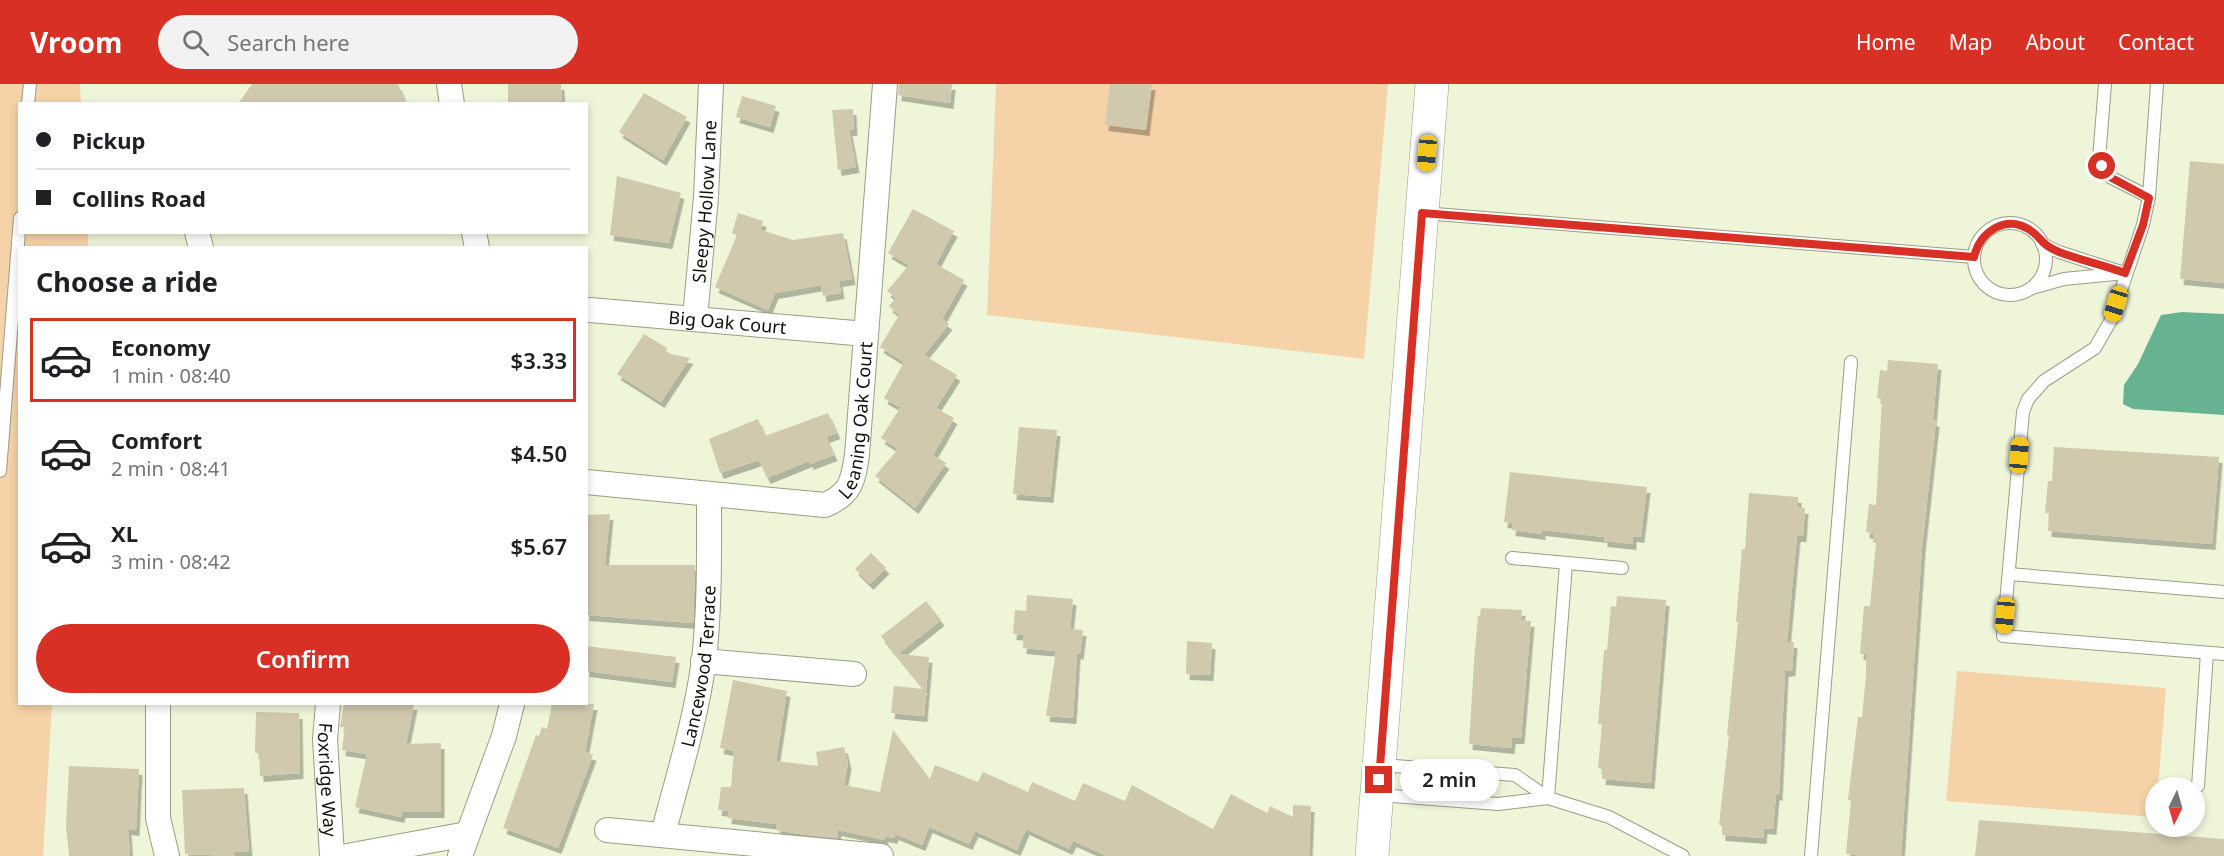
<!DOCTYPE html>
<meta charset="utf-8">
<style>
body{margin:0;font-family:"Noto Sans",sans-serif;background:#f2f2f2;color:#202124;height:100vh;display:flex;flex-direction:column;font-size:22px;white-space:nowrap}
*{box-sizing:border-box;margin:0}
p{font-size:20px;color:#757577}
.icon{flex:none;width:33px;height:33px;fill:none;stroke:currentColor;stroke-width:2;stroke-linecap:round;stroke-linejoin:round}
.map{position:relative;flex:1;overflow:hidden}
.sheet{position:absolute;left:18px;top:162px;width:570px;height:459px;display:flex;flex-direction:column;background:#fff;border-radius:0px;box-shadow:0 3px 9px #0003}
.sheet>*{flex:none}
.top-card{position:absolute;left:18px;top:18px;width:570px;height:132px;border-radius:0px;box-shadow:0 3px 9px #0003;display:grid;align-content:center;height:132px;padding:0 18px;background:#fff}
.needle{width:39px;rotate:185deg}
.tools{position:absolute;left:2145px;top:693px;display:grid;gap:12px}
.tools a{display:grid;place-items:center;width:60px;height:60px;border-radius:50%;background:#fff;box-shadow:0 3px 9px #0003;font-size:30px}
.end{position:absolute;width:27px;height:27px;margin:-14px;border:8px solid #d93025;background:#fff;box-shadow:0 0 0 3px #fff}
.from{border-radius:50%}
.bubble{position:absolute;height:42px;border-radius:21px;background:#fff;box-shadow:0 3px 9px #0003;font-size:20px;font-weight:600;line-height:42px;text-align:center}
.car{position:absolute;width:18px;height:36px;margin:-18px -9px;border-radius:8px;box-shadow:0 0 4px 2px #0007;background:linear-gradient(#f5c518 24%,#345 0 40%,#f5c518 0 76%,#345 0 86%,#f5c518 0)}
.top-card b{display:flex;align-items:center;gap:21px;height:57px;font-size:22px}
.top-card b+b{border-top:2px solid #e0e0e0}
.top-card i{width:15px;height:15px;background:#202124}
ul{padding:0;list-style:none}
li{display:flex;align-items:center;gap:18px;height:84px;margin:0 12px 9px;padding:0 6px;border:3px solid transparent;border-radius:0px}
li div{flex:1}
li b{display:block;font-size:22px}
li em{font-style:normal;font-weight:600}
li.active{border-color:#d93025}
li>.icon{width:54px;height:54px;stroke-width:1.5}
h2{padding:0 18px;font-size:27px;line-height:72px}
.action{display:flex;gap:12px;margin-top:auto;padding:12px 18px}
.action a{flex:1;height:69px;border-radius:36px;background:#d93025;color:#fff;font-size:24px;font-weight:600;line-height:69px;text-align:center}
header{display:flex;align-items:center;gap:36px;box-sizing:border-box;height:84px;padding:0 30px;background:#d93025;color:#fff}
header strong{font-size:28px}
nav{display:flex;gap:33px;margin-inline-start:auto;font-size:21px}
.search{width:420px;height:54px;background:#f2f2f2;display:flex;align-items:center;gap:15px;box-sizing:border-box;padding:0 21px;border-radius:33px;color:#757577;font-size:22px}
.map>svg:first-child{display:block}
</style>
<header>
<strong>Vroom</strong>
<div class="search"><svg class="icon" aria-label="search" viewBox="0 0 24 24"><circle cx="10" cy="10" r="6"/><path d="M15 15l6 6"/></svg>Search here</div>
<nav><a>Home</a><a>Map</a><a>About</a><a>Contact</a></nav>
</header>
<div class="map">
<svg width="2224" height="772" viewBox="0 0 2224 772">
<defs>
<filter id="shadow"><feDropShadow dx="3.5" dy="6" stdDeviation="0" flood-color="#0004"/></filter>
</defs>
<rect width="100%" height="100%" fill="#eff5d9"/>
<!-- green -->
<g fill="#f6d2a8">
<path d="M0 0H80L81 19 20 20V148L88 149V163L20 164V620H52L43 772H0Z"/>
<path d="M996 0H1388L1364 275 987 231Z"/>
<path d="M1957 587 2166 604 2158 703 2156 704 2155 733 1946 717Z"/>
</g>
<!-- water -->
<path fill="#67b391" d="M2182 228 2224 230V331L2133 325 2123 320 2124 301 2138 280 2161 231Z"/>
<!-- building -->
<g fill="#d0c9ae" filter="url(#shadow)">
<path d="M252 0H398L406 20H238Z"/>
<path d="M508 0H561L562 20H508Z"/>
<path d="M899 0H952L950 19 898 11Z"/>
<path d="M1110 0H1152L1146 46 1105 41Z"/>
<path d="M644 9 687 33 663 76 619 48Z"/>
<path d="M742 12 776 22 770 43 736 33Z"/>
<path d="M853 25 854 46H849L856 83 838 86 832 26Z"/>
<path d="M2190 77 2224 80V199L2180 195Z"/>
<path d="M617 92 681 109 669 159 610 151Z"/>
<path d="M913 125 954 147 936 180 964 196 942 235 949 240 924 271 957 291 936 324 954 334 933 371 946 379 915 424 875 392 898 365 881 354 902 321 899 323 884 314 904 278 880 263 899 231 889 222 896 214 887 207 909 181 888 169Z"/>
<path d="M738 129 763 137 761 146 793 156 843 149 852 195 839 197 841 209 823 212 821 201 775 209 768 226 715 203 737 151 732 149Z"/>
<path d="M644 250 667 264 666 269 690 274 661 318 617 290Z"/>
<path d="M1888 276 1938 280 1933 336 1936 337 1922 463 1901 772H1867L1846 770 1851 716H1848L1858 633H1862L1866 592V570H1860L1864 522H1870L1876 459H1873V450L1866 448 1869 420 1876 421 1882 315 1877 314 1880 286 1887 287Z"/>
<path d="M828 329 837 349 826 353 834 371 810 380 809 377 767 394 759 376 720 389 709 355 758 335 765 352Z"/>
<path d="M1019 343 1057 346 1050 413 1013 410Z"/>
<path d="M2054 363 2219 373 2212 460 2048 447 2049 429H2045L2048 397H2052Z"/>
<path d="M1510 388 1647 403 1641 453 1633 452V460L1604 457V453L1542 446V450L1512 446 1513 439 1504 438Z"/>
<path d="M1749 409 1798 413V423L1805 424 1803 452H1797L1794 483 1787 558H1794L1792 586 1785 587 1779 711 1776 710 1773 745 1764 744 1763 754 1722 751V742L1719 741 1729 651H1727L1738 538H1736L1742 465H1745Z"/>
<path d="M610 430 605 481H695L693 539 586 531V431Z"/>
<path d="M871 469 886 484 870 500 855 485Z"/>
<path d="M1027 511 1073 515 1070 545 1083 546 1080 570 1077 569 1073 634 1046 632 1056 567 1023 564 1024 551 1013 550 1015 526 1026 527Z"/>
<path d="M1617 512 1666 516 1651 699 1602 695 1603 685 1598 684 1602 640H1598L1603 579 1604 566H1607L1611 522 1616 523Z"/>
<path d="M926 517 941 536 898 570 929 573 924 632 891 629 894 602 924 605 881 552Z"/>
<path d="M1481 524 1522 526 1521 536 1531 537 1521 654H1512L1511 664 1469 660 1474 578 1478 532H1480Z"/>
<path d="M1187 557 1212 559 1210 591 1186 590Z"/>
<path d="M586 562 676 573 672 598 586 587Z"/>
<path d="M733 596 787 607 776 677 818 682 816 668 844 663 848 679 844 701 880 708 893 646 930 695 935 681 978 698 983 688 1028 708 1032 698 1075 717 1083 699 1125 717 1132 701 1213 745 1231 710 1267 729 1270 722 1293 733V721L1311 722 1309 772H1107L1073 757 1069 765 1026 745 1017 766 975 747 969 760 929 743 922 761 895 750 894 754 885 752 884 756 838 746 837 754 806 751 776 746 777 740 728 734 729 727 718 726 721 703H731L734 667 720 664Z"/>
<path d="M344 620H414L406 660 441 659V728H402L401 733 355 723 367 670 342 666 345 643H340Z"/>
<path d="M552 620H594L585 668 593 671 558 764 503 744 536 651 539 652 542 643 547 645Z"/>
<path d="M256 628 299 629 300 689 260 692 259 669H255Z"/>
<path d="M69 682 139 685 136 746 128 745 130 772H69L66 742Z"/>
<path d="M244 704 249 767 234 768V772L185 770 182 706Z"/>
<path d="M1979 736 2224 755V772H1975Z"/>
</g>
<g fill="none" stroke-linecap="round" stroke-linejoin="round">
<!-- lane casing -->
<g stroke="#999e84" stroke-width="14">
<g id="lane">
<path d="M2105 0 2099 75 2110 93 2149 113"/>
<path d="M2157 0 2149 113 2143 141 2111 236 2095 264 2044 297 2028 315 2023 328 2003 552 2224 570"/>
<path d="M28 20 30 0"/>
<path d="M1423 129 1974 173"/>
<circle cx="2010" cy="175" r="36"/>
<path d="M2042 160 2059 168 2121 188"/>
<path d="M2032 204 2064 195 2125 189"/>
<path d="M0 387 20 134"/>
<path d="M1512 474 1622 484"/>
<path d="M2009 490 2224 508"/>
<path d="M1381 681 1515 691 1548 714 1609 733 1683 772"/>
<path d="M2198 702 2207 569"/>
<path d="M1379 711 1498 720 1548 714"/>
<path d="M1548 714 1566 480"/>
<path d="M1811 772 1851 278"/>
</g>
</g>
<!-- street casing -->
<g stroke="#999e84" stroke-width="26">
<g id="street">
<path d="M449 0 452 20"/>
<path d="M197 148 201 164"/>
<path d="M474 148 477 164"/>
<path id="s1" d="M590 226 866 250"/>
<path id="s2" d="M695 234 706 113 711 0"/>
<path id="s3" d="M586 398 825 421C851 410 853 397 857 371L885 0"/>
<path d="M703 577 854 590"/>
<path d="M158 620V734L167 772"/>
<path id="s4" d="M328 620 325 655 332 772"/>
<path d="M607 746 881 772"/>
<path id="s5" d="M663 750C678 693 696 635 704 576 710 521 709 466 709 411"/>
<path d="M347 772 467 750"/>
<path d="M460 772 504 652 512 620"/>
</g>
</g>
<!-- secondary casing -->
<g stroke="#999e84" stroke-width="34">
<path id="secondary" d="M1372 772 1432 0"/>
</g>
<!-- lane -->
<use href="#lane" stroke="#fff" stroke-width="12"/>
<!-- street -->
<use href="#street" stroke="#fff" stroke-width="24"/>
<!-- secondary -->
<use href="#secondary" stroke="#fff" stroke-width="33"/>
</g>
<g fill="none" stroke-linecap="round" stroke-linejoin="round">
<!-- route -->
<path stroke="#d93025" stroke-width="8" d="M1379 696 1422 129 1974 173C1980 148 2005 130 2030 146 2042 154 2041 161 2059 168 2080 176 2103 181 2125 189L2143 141 2149 114 2110 93 2102 82"/>
</g>
<g text-anchor="middle" dominant-baseline="central" stroke-width="5" stroke-linejoin="round" paint-order="stroke">
<!-- street labels -->
<g font-size="18" fill="#101108" stroke="#fff">
<text stroke="none"><textPath href="#s2" startOffset="117">Sleepy Hollow Lane</textPath></text>
<text stroke="none"><textPath href="#s1" startOffset="138">Big Oak Court</textPath></text>
<text stroke="none"><textPath href="#s3" startOffset="338">Leaning Oak Court</textPath></text>
<text stroke="none"><textPath href="#s5" startOffset="172">Lancewood Terrace</textPath></text>
<text stroke="none"><textPath href="#s4" startOffset="76">Foxridge Way</textPath></text>
</g>
</g>
</svg>
<div class="tools">
<a><svg class="needle" viewBox="-14 -14 28 28"><path d="M0-13l5 13h-10z" fill="#e53935"/><path d="M0 13l5-13h-10z" fill="#757577"/></svg></a>
</div>
<i class="end from" style="left:2102px;top:82px"></i>
<i class="end" style="left:1379px;top:696px"></i>
<div class="bubble" style="left:1400px;top:675px;width:99px">2 min</div>
<i class="car" style="left:1427px;top:69px;rotate:185deg"></i>
<i class="car" style="left:2116px;top:220px;rotate:197deg"></i>
<i class="car" style="left:2019px;top:371px;rotate:5deg"></i>
<i class="car" style="left:2005px;top:531px;rotate:185deg"></i>
<div class="top-card">
<b><i class="from"></i>Pickup</b>
<b><i></i>Collins Road</b>
</div>
<section class="sheet">
<h2>Choose a ride</h2>
<ul>
<li class="active"><svg class="icon" aria-label="car" viewBox="0 0 24 24"><path d="M5 17H2v-5l4-1 3-4h7l3 4 3 1v5h-3M9 17h6M6 11h13"/><circle cx="7" cy="17" r="2"/><circle cx="17" cy="17" r="2"/></svg><div><b>Economy</b><p>1 min · 08:40</p></div><em>$3.33</em></li>
<li><svg class="icon" aria-label="car" viewBox="0 0 24 24"><path d="M5 17H2v-5l4-1 3-4h7l3 4 3 1v5h-3M9 17h6M6 11h13"/><circle cx="7" cy="17" r="2"/><circle cx="17" cy="17" r="2"/></svg><div><b>Comfort</b><p>2 min · 08:41</p></div><em>$4.50</em></li>
<li><svg class="icon" aria-label="car" viewBox="0 0 24 24"><path d="M5 17H2v-5l4-1 3-4h7l3 4 3 1v5h-3M9 17h6M6 11h13"/><circle cx="7" cy="17" r="2"/><circle cx="17" cy="17" r="2"/></svg><div><b>XL</b><p>3 min · 08:42</p></div><em>$5.67</em></li>
</ul>
<div class="action"><a>Confirm</a></div>
</section>
</div>
